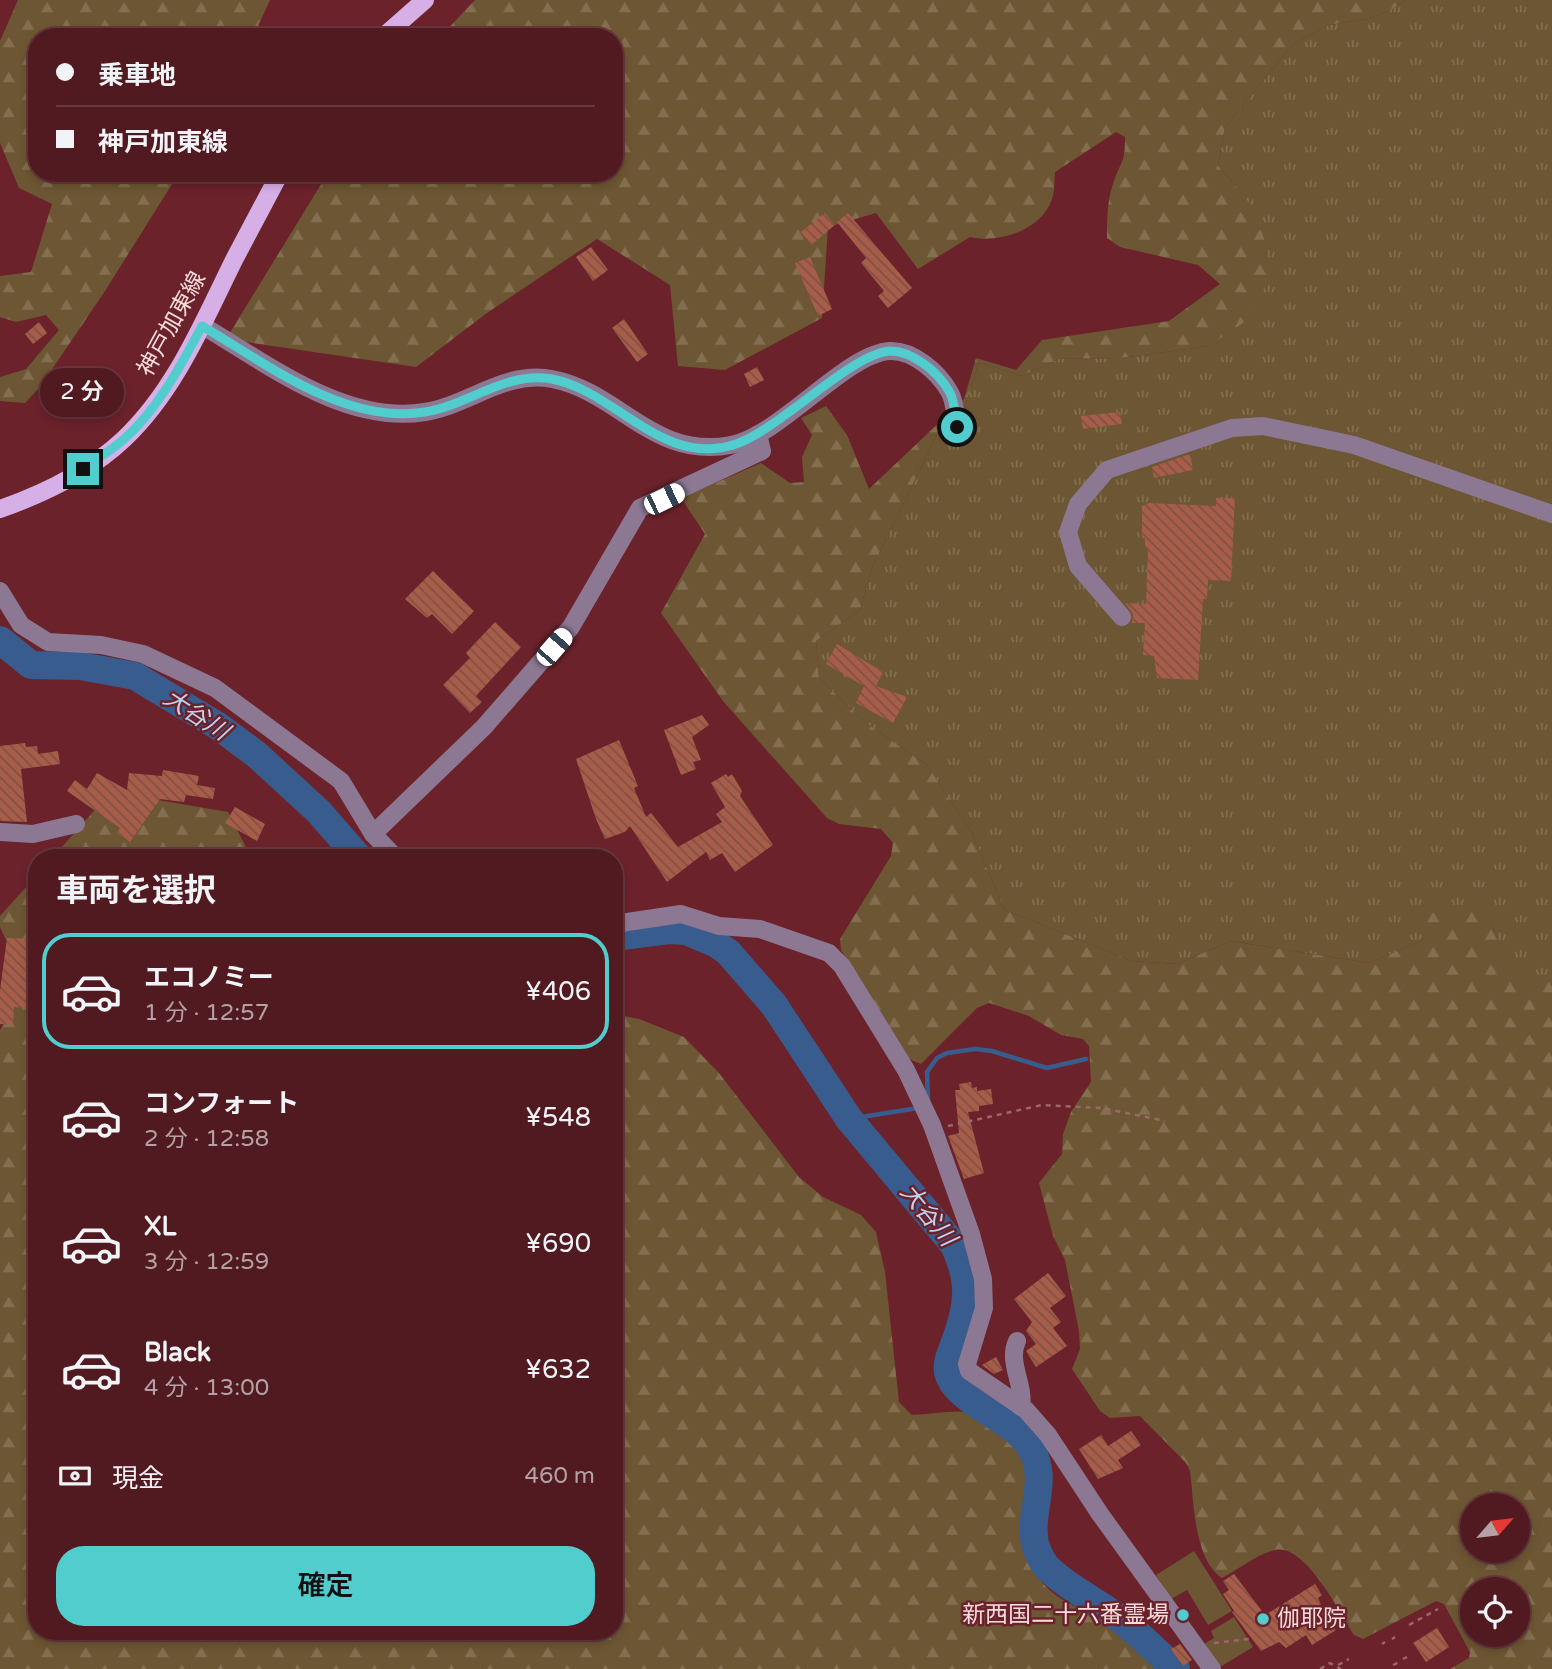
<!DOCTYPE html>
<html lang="ja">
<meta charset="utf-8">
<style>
body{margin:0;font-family:"Varela Round","Noto Sans JP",sans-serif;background:#562329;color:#f1f3f6;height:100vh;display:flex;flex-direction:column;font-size:26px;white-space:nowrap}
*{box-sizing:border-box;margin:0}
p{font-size:23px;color:#b4a1a5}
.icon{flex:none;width:38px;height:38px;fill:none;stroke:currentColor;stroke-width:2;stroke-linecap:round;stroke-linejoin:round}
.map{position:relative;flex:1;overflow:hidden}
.details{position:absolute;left:28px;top:849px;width:595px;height:791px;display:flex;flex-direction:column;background:#501a20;border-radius:28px;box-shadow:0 4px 10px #0003,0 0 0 2px #67383e}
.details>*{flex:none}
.banner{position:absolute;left:28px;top:28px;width:595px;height:154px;border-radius:28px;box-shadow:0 4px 10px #0003,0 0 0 2px #67383e;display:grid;align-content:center;height:154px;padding:0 28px;background:#501a20}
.needle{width:46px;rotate:62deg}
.tools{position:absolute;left:1460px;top:1493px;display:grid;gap:14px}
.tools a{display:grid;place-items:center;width:70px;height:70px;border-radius:50%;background:#501a20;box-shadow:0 4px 10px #0003,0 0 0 2px #67383e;font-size:35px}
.end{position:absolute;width:32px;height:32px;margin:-16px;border:9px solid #52cdce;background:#111;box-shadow:0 0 0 4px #111}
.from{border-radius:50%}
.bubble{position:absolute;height:49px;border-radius:24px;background:#501a20;box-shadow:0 4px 10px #0003,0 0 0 2px #67383e;font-size:23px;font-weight:600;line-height:49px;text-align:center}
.car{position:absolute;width:21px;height:42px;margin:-21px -10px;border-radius:9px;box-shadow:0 0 5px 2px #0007;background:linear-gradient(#fff 24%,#345 0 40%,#fff 0 76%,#345 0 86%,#fff 0)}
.banner b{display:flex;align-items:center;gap:24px;height:66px;font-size:26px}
.banner b+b{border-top:2px solid #67383e}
.banner i{width:18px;height:18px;background:#f1f3f6}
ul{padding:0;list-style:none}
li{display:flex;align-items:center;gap:21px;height:116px;margin:0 14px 10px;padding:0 14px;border:4px solid transparent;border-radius:28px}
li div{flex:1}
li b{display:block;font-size:26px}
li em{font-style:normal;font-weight:600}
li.on{border-color:#52cdce}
li>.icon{width:63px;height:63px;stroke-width:1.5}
h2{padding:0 28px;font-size:32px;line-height:84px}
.pay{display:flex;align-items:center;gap:18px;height:77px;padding:0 28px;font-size:26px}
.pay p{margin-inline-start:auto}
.action{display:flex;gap:14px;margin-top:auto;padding:14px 28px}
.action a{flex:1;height:80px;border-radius:28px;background:#52cdce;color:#111;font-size:28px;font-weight:600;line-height:80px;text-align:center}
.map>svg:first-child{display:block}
</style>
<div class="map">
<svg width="1552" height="1669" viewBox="0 0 1552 1669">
<defs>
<pattern id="grass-tufts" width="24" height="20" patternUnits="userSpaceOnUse" patternTransform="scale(1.75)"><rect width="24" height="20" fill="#6d5633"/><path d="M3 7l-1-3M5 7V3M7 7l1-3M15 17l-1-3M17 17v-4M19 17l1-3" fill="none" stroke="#836e50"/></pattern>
<pattern id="forest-firs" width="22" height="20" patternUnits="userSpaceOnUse" patternTransform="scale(1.75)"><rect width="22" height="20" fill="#6d5633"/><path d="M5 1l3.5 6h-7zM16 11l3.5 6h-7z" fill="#836e50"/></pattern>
<pattern id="building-back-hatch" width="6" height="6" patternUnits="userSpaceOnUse" patternTransform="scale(1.75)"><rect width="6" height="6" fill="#a75d48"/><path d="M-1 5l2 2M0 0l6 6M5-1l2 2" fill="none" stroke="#7e5146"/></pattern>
</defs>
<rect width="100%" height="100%" fill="#6b222b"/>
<!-- grass -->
<path fill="url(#grass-tufts)" d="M1406 0H1552V975L1512 976 1490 920 1423 940 1369 963 1231 941 1177 964 1132 961 1004 909 972 833 927 765 866 723 819 678 816 641 860 610 872 568 945 418 965 424 966 403 979 362 1021 376 1059 359 1121 358 1209 346 1245 196 1218 166 1225 127 1293 44 1329 25 1367 19 1391 10Z"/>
<!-- forest -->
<g fill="url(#forest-firs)" fill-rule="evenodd">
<path d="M18 0H270L253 37H37V173H179L105 291 40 387 25 403 0 401V377L26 369 59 330 46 315 16 322 0 317V276L31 272 52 204 19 188 0 143V41Z"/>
<path d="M475 0H1406L1391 10 1367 19 1329 25 1293 44 1225 127 1218 166 1245 196 1260 225 1268 252V281L1246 321 1209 346 1121 358 1059 359 1021 376 979 362 966 403 965 424 945 418 872 568 860 610 816 641 819 678 866 723 927 765 972 833 1004 909 1132 961 1177 964 1231 941 1369 963 1423 940 1420 915 1470 906 1490 920 1512 975H1552V1669H1450L1469 1658 1470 1652 1444 1604 1436 1601 1363 1639 1354 1635C1340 1613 1305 1543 1275 1550 1257 1554 1238 1570 1222 1578 1194 1560 1194 1502 1190 1471L1186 1463 1140 1416 1110 1418 1100 1411 1072 1369 1080 1349 1079 1331 1065 1260 1053 1236 1039 1183 1062 1154 1063 1134 1071 1112 1091 1082 1089 1046 1083 1039 1061 1035 1029 1016 989 1003 977 1008 921 1064 909 1059 841 950 840 939 891 856 893 843 881 829 839 824 827 818 723 701 661 613 705 534 681 498 761 463 790 483 804 482 802 457 812 435 801 418 826 406 847 435 869 489 964 399 976 358 1016 370 1042 340 1169 321 1220 284 1198 265 1120 247 1107 238C1107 218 1107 200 1114 181 1122 159 1125 163 1125 137L1116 132 1055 172C1054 180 1055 191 1052 199 1042 230 999 244 970 237L918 269 876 213 828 227 822 318 725 370 678 366 670 285 597 239 487 313 416 367 226 339 328 173H614V37H440ZM1472 1505H1517V1550H1472ZM1472 1589H1517V1634H1472Z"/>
<path d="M111 792 228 812 251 857 52 858Z"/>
<path d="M37 875V1631H614V1014L639 1019 684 1037 719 1073 799 1177 823 1197 861 1215 876 1232 885 1272 899 1402 912 1415C931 1414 952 1410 971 1412 1005 1416 1035 1457 1031 1490 1026 1528 1015 1547 1042 1582 1061 1606 1094 1612 1119 1629 1135 1639 1149 1656 1162 1669H0V1030L27 985 0 927V916Z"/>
</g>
<!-- garden -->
<g fill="#6d5633">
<path d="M1194 1551 1232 1611 1208 1625 1187 1590 1171 1599 1156 1575Z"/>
<path d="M1234 1617 1253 1647 1220 1667 1204 1644 1214 1638 1211 1631Z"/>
</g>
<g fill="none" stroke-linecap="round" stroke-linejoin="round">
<!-- stream -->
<g stroke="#385c8d" stroke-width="4.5">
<path d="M928 1102 927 1072 937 1058 947 1053 975 1049 992 1051 1047 1068 1086 1059"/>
<path d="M849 1119 918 1108"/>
</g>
<!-- river -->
<g stroke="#385c8d" stroke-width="28">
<path d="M0 640 31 665 80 666 135 676 218 726 257 755 319 812 359 858"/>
<path d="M614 937 669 930 686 931 715 943 728 952 774 1005 849 1119 954 1245C971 1281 969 1304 955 1342 952 1351 946 1362 948 1372 954 1401 1010 1417 1029 1445 1051 1479 1028 1509 1035 1544 1038 1553 1043 1565 1051 1571 1070 1589 1096 1601 1116 1616 1138 1632 1156 1652 1176 1669"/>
</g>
</g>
<!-- building -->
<g fill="url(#building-back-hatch)">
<path d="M825 213 835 225 811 245 801 232Z"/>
<path d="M848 213 912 288 888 308 878 296 884 291 861 263 866 258 837 222Z"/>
<path d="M591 247 608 270 593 281 576 257Z"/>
<path d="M810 257 832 309 818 316 795 263Z"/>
<path d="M624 319 648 354 637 362 612 328Z"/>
<path d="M39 322 47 333 33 344 25 334Z"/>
<path d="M757 367 764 380 750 387 744 374Z"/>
<path d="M1120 412 1122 424 1083 429 1081 416Z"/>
<path d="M1190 454 1193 470 1154 478 1152 467Z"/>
<path d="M1216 498H1235L1231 581 1208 580 1207 599H1203L1198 680 1157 678 1154 656 1143 655 1145 623H1132L1133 614 1125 603 1146 604 1148 548H1145V538H1142V506L1149 503 1216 506Z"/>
<path d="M433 571 474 611 452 634 432 614 427 618 405 599Z"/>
<path d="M495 622 521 647 476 696 482 702 470 713 443 685 470 658 466 653Z"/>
<path d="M837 644 883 672 876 686 907 697 893 723 856 703 864 686 826 664Z"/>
<path d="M702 715 709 725 692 737 701 760 693 762 696 769 681 775 664 730Z"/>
<path d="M619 740 638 786 634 788 646 817 651 813 678 847 722 822 716 814 725 807 711 783 726 774 728 777 732 774 742 791 740 796 773 845 735 872 722 853 710 860 706 852 667 882 630 826 625 832 605 839 596 819 576 759Z"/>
<path d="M25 743 26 747 37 746 38 754 58 751 60 764 21 769 27 822 0 821V746Z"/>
<path d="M163 770 199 776 197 785 215 788 213 799 186 795 184 802 160 799 130 842 117 833 120 828 67 791 75 780 87 789 97 773 127 790 129 773 162 776Z"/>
<path d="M235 807 265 824 257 841 225 823Z"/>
<path d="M7 938 32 939 25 1008 14 1007 13 1025 0 1024V990Z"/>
<path d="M971 1082 972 1088 977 1087V1091L991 1089 993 1104 979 1106V1111L968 1112 984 1173 964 1179 948 1136 959 1133 955 1090H960L959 1084Z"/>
<path d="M1048 1273 1066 1296 1050 1308 1061 1322 1053 1328 1067 1346 1036 1367 1026 1351 1036 1344 1026 1331 1032 1322 1014 1299Z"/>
<path d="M996 1357 1003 1370 994 1374 982 1365Z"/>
<path d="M1131 1431 1141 1445 1118 1460 1123 1468 1098 1479 1079 1449 1101 1435 1108 1446Z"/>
<path d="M1234 1574 1265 1615 1315 1584 1322 1595 1318 1598 1322 1607 1336 1630 1312 1645 1306 1635 1286 1648 1279 1642 1261 1651 1232 1612 1234 1611 1223 1594 1229 1590 1223 1581Z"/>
<path d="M1437 1628 1449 1647 1426 1662 1413 1643Z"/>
<path d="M1180 1644 1192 1660 1183 1666 1171 1649Z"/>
</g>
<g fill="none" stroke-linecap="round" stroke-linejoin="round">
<!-- path -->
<g stroke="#9e656b" stroke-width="2.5" stroke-dasharray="5 5" stroke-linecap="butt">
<path d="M948 1126 1042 1105 1102 1108 1165 1121"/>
<path d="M1409 1625 1438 1609"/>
<path d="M1392 1639 1395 1637"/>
<path d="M1214 1643 1249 1639"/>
<path d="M1382 1644 1385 1642"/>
<path d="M1403 1659 1407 1657"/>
<path d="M1338 1665 1349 1659"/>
<path d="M1393 1665 1399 1662"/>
<path d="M1320 1669 1330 1663 1341 1669"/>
</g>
<!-- minor -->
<g stroke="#8c7893" stroke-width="18">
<path d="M203 326C268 364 345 425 425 412 469 405 505 370 552 379 620 392 653 460 731 445 780 436 846 353 890 351 913 350 938 372 949 391 955 400 955 416 957 427"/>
<path d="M0 591 21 625 48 642 101 645 143 654 215 688 341 781 373 834 396 858"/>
<path d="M1122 617 1078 566 1068 532 1078 504 1107 470 1232 428 1263 426 1354 445 1552 514"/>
<path d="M0 832 33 834 76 824"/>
<path d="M373 834 484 727 571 627 640 508 762 451 758 434"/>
<path d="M614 924 681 914 719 926 760 929 829 953 842 966 906 1070 932 1125 971 1234 983 1279 984 1308 967 1364 969 1371 1026 1410 1048 1435 1100 1514 1212 1669"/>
<path d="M1017 1341C1007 1362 1025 1385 1021 1407"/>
</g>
<!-- major -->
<g stroke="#d7afe7" stroke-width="18">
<path d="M383 37 425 0"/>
<path d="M0 509C43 494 90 471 124 439 176 390 204 320 235 258 250 230 265 201 280 173"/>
</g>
</g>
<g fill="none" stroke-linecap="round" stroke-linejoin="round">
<!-- route -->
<path stroke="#52cdce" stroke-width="9" d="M83 469C96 460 110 451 123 440 157 411 181 365 202 326 267 364 345 425 425 412 469 405 505 371 552 379 616 391 663 469 736 444 780 429 852 353 890 351 913 351 938 372 949 391 955 400 955 416 957 427"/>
</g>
<!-- markers -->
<g fill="#52cdce" stroke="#6b222b" stroke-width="2.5">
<circle cx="1183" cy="1615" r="7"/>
<circle cx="1263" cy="1619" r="7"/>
</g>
<g text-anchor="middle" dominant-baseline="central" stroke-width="5" stroke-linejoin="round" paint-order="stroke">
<!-- street labels -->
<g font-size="23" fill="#f9ddde" stroke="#6b222b">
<text transform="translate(172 324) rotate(-61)">神戸加東線</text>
</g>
<!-- poi labels -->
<g font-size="23" fill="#f9ddde" stroke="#6b222b" text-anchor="end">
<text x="1169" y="1615">新西国二十六番霊場</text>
<text x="1277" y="1619" text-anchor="start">伽耶院</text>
</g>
<!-- water labels -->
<g font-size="24" font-style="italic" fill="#bdd3f1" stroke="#6b222b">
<text transform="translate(196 715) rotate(33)">大谷川</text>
<text transform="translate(928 1215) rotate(51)">大谷川</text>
</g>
</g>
</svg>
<div class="tools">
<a><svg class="needle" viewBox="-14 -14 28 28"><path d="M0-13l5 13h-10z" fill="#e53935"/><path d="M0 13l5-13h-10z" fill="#b4a1a5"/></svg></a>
<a><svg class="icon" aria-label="locate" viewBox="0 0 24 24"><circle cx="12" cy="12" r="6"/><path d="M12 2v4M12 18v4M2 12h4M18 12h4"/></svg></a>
</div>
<i class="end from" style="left:957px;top:427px"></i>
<i class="end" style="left:83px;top:469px"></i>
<div class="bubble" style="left:40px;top:368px;width:84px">2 分</div>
<i class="car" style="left:664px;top:499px;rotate:64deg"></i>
<i class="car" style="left:554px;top:647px;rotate:41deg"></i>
<div class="banner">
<b><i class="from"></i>乗車地</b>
<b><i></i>神戸加東線</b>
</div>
<section class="details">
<h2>車両を選択</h2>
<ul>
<li class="on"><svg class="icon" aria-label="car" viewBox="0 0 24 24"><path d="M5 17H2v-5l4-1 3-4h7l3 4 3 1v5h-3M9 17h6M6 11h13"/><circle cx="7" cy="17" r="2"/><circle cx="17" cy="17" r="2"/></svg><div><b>エコノミー</b><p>1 分 · 12:57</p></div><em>¥406</em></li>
<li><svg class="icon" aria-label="car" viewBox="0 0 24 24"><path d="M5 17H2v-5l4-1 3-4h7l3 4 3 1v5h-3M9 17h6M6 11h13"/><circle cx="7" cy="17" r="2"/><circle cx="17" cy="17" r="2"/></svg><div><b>コンフォート</b><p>2 分 · 12:58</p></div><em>¥548</em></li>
<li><svg class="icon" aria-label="car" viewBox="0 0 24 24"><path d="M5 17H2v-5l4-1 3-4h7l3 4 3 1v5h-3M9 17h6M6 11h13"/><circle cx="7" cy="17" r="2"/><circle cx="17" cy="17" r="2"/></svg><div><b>XL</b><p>3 分 · 12:59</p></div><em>¥690</em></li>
<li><svg class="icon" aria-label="car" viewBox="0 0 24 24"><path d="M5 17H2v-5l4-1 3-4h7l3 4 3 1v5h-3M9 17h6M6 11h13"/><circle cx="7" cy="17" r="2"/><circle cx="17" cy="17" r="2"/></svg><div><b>Black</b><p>4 分 · 13:00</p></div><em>¥632</em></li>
</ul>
<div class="pay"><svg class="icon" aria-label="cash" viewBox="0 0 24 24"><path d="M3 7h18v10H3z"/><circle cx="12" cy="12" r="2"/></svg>現金<p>460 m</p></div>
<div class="action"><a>確定</a></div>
</section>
</div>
